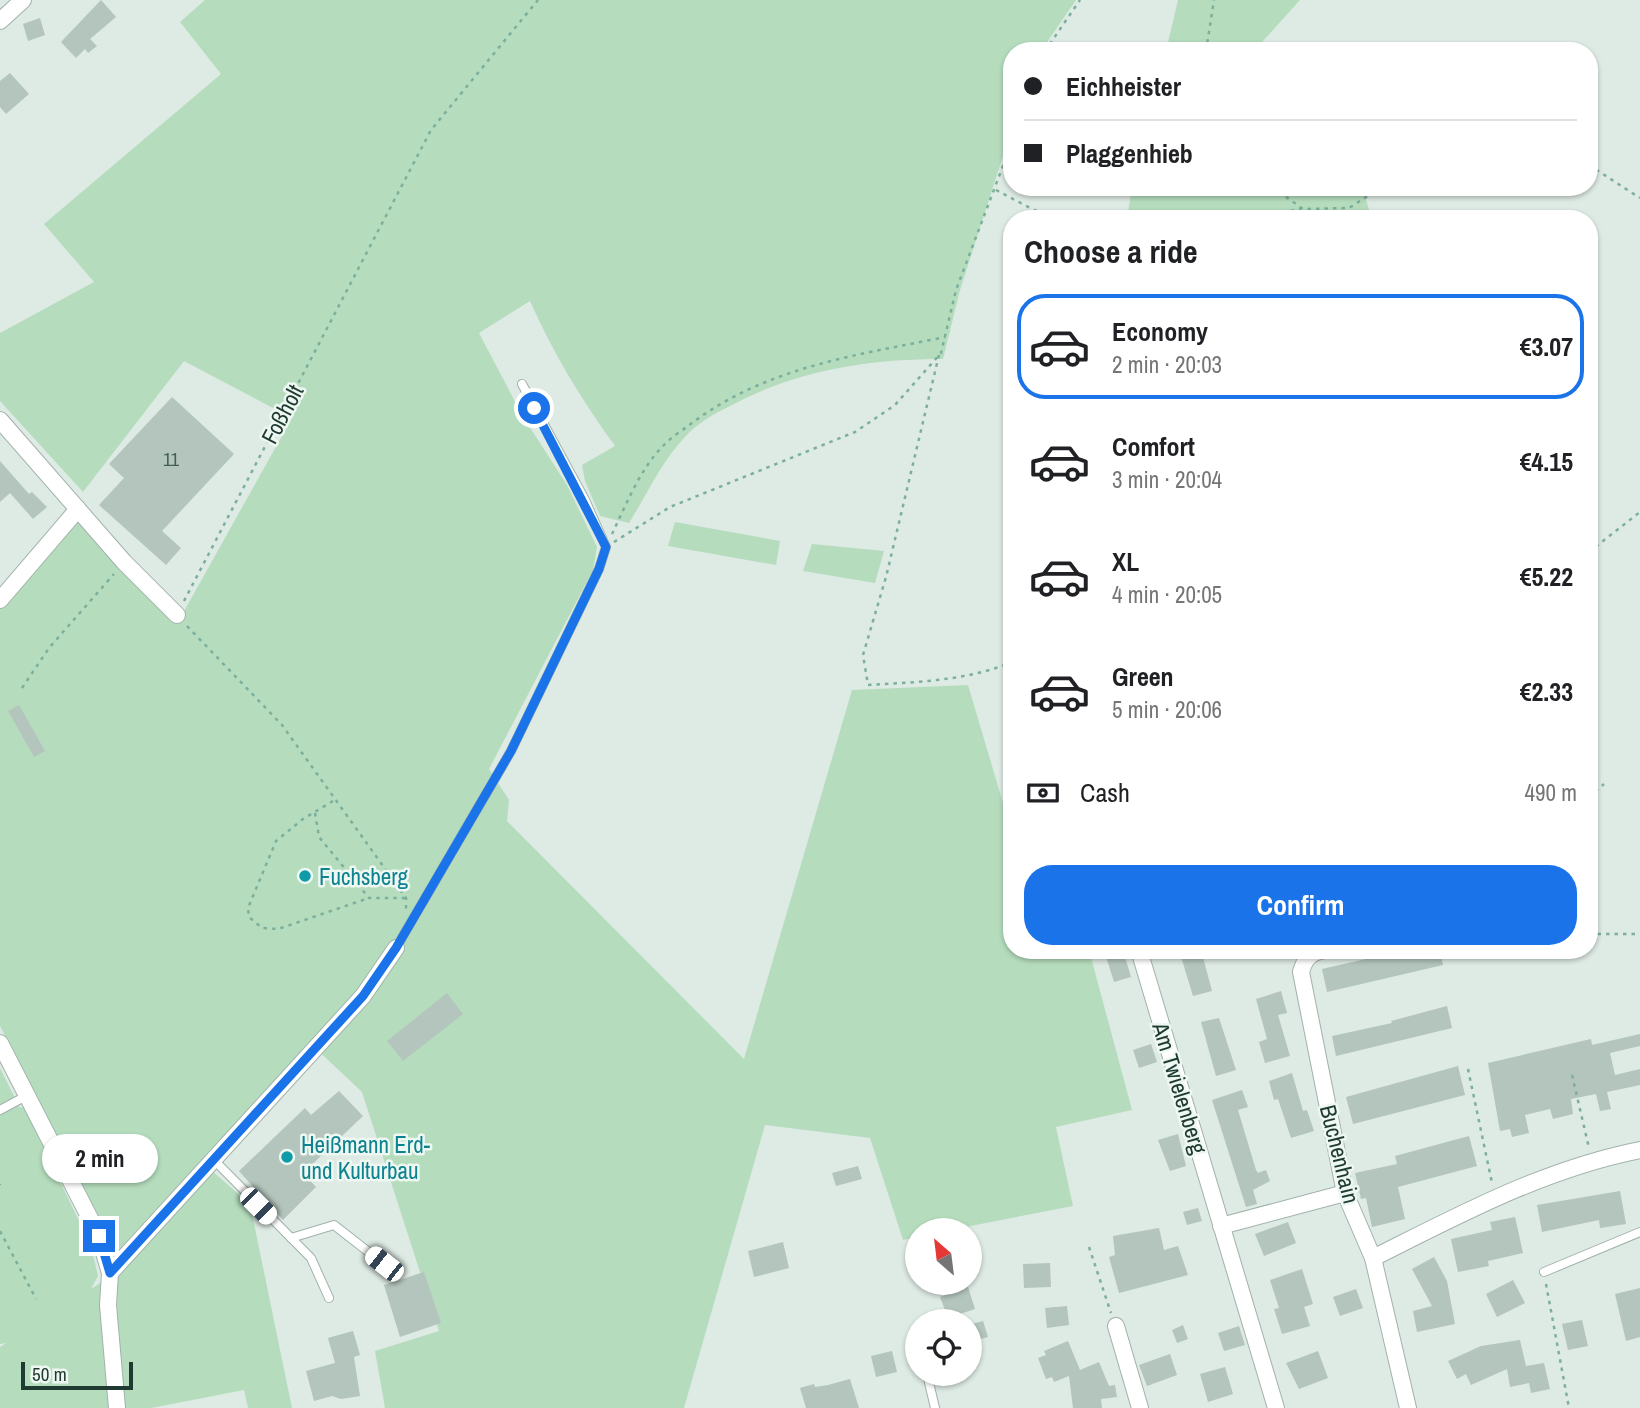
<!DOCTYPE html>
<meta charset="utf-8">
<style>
body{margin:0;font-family:"Archivo Narrow",sans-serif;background:#f6f6f6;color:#202124;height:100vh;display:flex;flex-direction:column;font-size:26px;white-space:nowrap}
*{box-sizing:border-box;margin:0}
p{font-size:23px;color:#757577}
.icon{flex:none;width:38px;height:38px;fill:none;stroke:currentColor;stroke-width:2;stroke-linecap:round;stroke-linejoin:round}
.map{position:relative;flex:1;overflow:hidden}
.panel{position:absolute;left:1003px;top:210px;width:595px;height:749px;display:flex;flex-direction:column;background:#fff;border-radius:28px;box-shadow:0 2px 5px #0004}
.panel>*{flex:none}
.top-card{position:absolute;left:1003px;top:42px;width:595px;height:154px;border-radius:28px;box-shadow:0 2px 5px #0004;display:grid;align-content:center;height:154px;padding:0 21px;background:#fff}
.needle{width:46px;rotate:332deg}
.buttons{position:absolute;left:905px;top:1218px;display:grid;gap:14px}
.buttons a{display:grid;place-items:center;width:77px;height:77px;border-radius:50%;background:#fff;box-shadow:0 2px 5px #0004;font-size:35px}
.scale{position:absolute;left:21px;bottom:18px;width:112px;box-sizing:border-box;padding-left:7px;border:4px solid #1e3a31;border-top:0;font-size:19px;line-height:24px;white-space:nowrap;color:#1e3a31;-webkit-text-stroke:5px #eef7f2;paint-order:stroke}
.end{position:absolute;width:32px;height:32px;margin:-16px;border:9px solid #1a73e8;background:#fff;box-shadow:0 0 0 4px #fff}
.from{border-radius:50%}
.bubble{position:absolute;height:49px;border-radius:24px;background:#fff;box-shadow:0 2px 5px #0004;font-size:23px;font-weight:700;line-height:49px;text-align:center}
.car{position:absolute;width:21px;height:42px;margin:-21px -10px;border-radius:9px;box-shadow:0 0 5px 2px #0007;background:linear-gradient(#fff 24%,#345 0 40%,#fff 0 76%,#345 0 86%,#fff 0)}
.top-card b{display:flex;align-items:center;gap:24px;height:66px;font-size:26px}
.top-card b+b{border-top:2px solid #e0e0e0}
.top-card i{width:18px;height:18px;background:#202124}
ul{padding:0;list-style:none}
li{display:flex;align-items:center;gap:21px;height:105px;margin:0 14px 10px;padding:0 7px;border:4px solid transparent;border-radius:28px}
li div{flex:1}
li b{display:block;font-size:26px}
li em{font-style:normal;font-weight:700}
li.current{border-color:#1a73e8}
li>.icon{width:63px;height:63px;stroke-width:1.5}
h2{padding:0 21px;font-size:32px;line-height:84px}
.pay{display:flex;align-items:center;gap:18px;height:77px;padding:0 21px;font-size:26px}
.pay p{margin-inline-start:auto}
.action{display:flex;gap:14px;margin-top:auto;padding:14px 21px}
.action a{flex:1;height:80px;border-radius:28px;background:#1a73e8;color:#fff;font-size:28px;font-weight:700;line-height:80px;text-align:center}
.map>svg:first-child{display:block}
</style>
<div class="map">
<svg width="1640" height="1408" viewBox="0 0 1640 1408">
<rect width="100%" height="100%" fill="#deeae4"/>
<!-- green -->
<g fill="#b5ddbd">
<path d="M205 0H1076L1041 51H1012L1011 131 960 290 943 359C869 359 798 370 732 405 715 413 696 424 684 438 662 461 646 496 629 523L600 516 585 481 582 465 615 446C581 399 553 353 530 301L479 333 522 415 567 485 597 547 593 570 489 769 509 800 507 821 744 1059 852 690 968 685 1011 830 1012 950H1089L1132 1110 1056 1127 1073 1206 950 1230H917V1237L903 1240 870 1138 765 1125 684 1408H385L375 1351 439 1331 362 1092 310 1043 114 1257 104 1230 0 1026V587L68 509 178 622 292 418 184 361 83 492 0 401V333L94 282 44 224 221 74 180 22Z"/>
<path d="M1178 0H1300L1254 51H1166Z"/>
<path d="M1132 187H1362L1372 219H1127Z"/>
<path d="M675 522 780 541 776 565 668 546Z"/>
<path d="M812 544 884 551 875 583 803 571Z"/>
<path d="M0 1068 20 1108 24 1106 91 1246 98 1276 91 1289 117 1272 212 1171 250 1204 292 1408H248L244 1390 151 1408H0V1347L6 1343 0 1344Z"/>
</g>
<!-- building -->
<g fill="#b3c5bc">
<path d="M101 0 116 17 90 39 97 46 88 53 85 49 76 58 61 42Z"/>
<path d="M40 18 45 35 28 41 23 24Z"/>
<path d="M10 73 29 94 6 114 0 107V81Z"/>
<path d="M172 397 234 454 162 531 181 548 166 565 99 505 124 478 109 464Z"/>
<path d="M0 461 29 494 32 492 47 507 33 519 10 493 0 502Z"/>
<path d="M19 705 45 751 34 757 8 711Z"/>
<path d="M1104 950H1123L1131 977 1114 982Z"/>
<path d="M1179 950H1201L1212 991 1193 996Z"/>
<path d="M1405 950H1440L1443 965 1327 992 1322 969Z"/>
<path d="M1281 991 1287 1013 1278 1015 1290 1056 1265 1063 1259 1042 1267 1039 1256 999Z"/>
<path d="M447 993 463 1014 403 1061 387 1041Z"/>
<path d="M1447 1006 1452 1028 1336 1056 1332 1036 1392 1023 1391 1021Z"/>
<path d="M1219 1018 1236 1070 1216 1076 1201 1022Z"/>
<path d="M1640 1034V1046L1610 1053 1615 1075 1640 1069V1085L1607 1092 1611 1109 1600 1111 1596 1094 1571 1099 1573 1114 1553 1119 1550 1109 1525 1115 1529 1133 1512 1137 1510 1129 1500 1131 1488 1063 1591 1039 1592 1045Z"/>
<path d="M1151 1044 1157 1062 1139 1068 1133 1050Z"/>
<path d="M1458 1066 1465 1095 1353 1124 1346 1097Z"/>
<path d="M1292 1073 1303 1111 1307 1110 1314 1131 1291 1138 1278 1099 1274 1100 1269 1081Z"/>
<path d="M1242 1090 1248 1107 1238 1110 1256 1170 1258 1173 1266 1170 1270 1181 1253 1190 1257 1204 1246 1207 1212 1100Z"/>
<path d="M339 1091 363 1116 303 1173 316 1187 283 1220 239 1171 305 1108 311 1115Z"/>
<path d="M1178 1134 1186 1166 1170 1171 1158 1140Z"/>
<path d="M1469 1136 1477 1166 1398 1187 1405 1219 1372 1227 1366 1198 1361 1199 1355 1173 1397 1164 1395 1156Z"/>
<path d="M858 1166 862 1179 836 1186 832 1173Z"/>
<path d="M1620 1191 1626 1224 1600 1228 1599 1220 1542 1232 1537 1205Z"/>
<path d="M1198 1208 1202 1221 1187 1225 1183 1212Z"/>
<path d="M1515 1217 1523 1253 1488 1261 1489 1266 1458 1272 1451 1239 1492 1230 1490 1222Z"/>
<path d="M1288 1222 1296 1243 1264 1256 1255 1234Z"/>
<path d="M1159 1228 1164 1250 1178 1246 1188 1275 1119 1293 1109 1257 1115 1255 1113 1236Z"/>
<path d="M783 1242 789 1268 754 1277 748 1251Z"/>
<path d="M1434 1257 1447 1281 1455 1324 1417 1332 1413 1311 1432 1306 1412 1269Z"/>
<path d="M1050 1263 1051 1287 1024 1288 1023 1264Z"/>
<path d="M1302 1269 1313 1304 1304 1307 1310 1326 1282 1334 1274 1309 1279 1308 1270 1280Z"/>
<path d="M424 1272 441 1323 400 1337 384 1285Z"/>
<path d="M1513 1280 1525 1303 1497 1317 1486 1294Z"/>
<path d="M968 1287 975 1309 948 1318 940 1297Z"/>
<path d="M1640 1288V1337L1626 1341 1615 1294Z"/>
<path d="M1356 1289 1363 1308 1340 1316 1333 1297Z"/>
<path d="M1067 1306 1069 1325 1047 1328 1045 1308Z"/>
<path d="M1582 1320 1588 1346 1568 1350 1562 1324Z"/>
<path d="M983 1321 988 1337 977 1340 972 1324Z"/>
<path d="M1183 1325 1188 1339 1177 1343 1172 1330Z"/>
<path d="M1239 1326 1245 1345 1224 1351 1218 1333Z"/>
<path d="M353 1331 360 1355 354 1357 360 1396 341 1399 332 1396 314 1401 306 1371 335 1363 328 1338Z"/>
<path d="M1520 1340 1526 1366 1544 1363 1550 1389 1531 1393 1529 1383 1510 1387 1507 1369 1471 1385 1466 1374 1457 1379 1448 1361 1481 1346Z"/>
<path d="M1068 1341 1080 1370 1099 1362 1109 1386 1115 1385 1117 1397 1101 1399 1102 1408H1073L1069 1376 1054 1382 1052 1377 1046 1379 1038 1358 1046 1355 1044 1351Z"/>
<path d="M892 1351 897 1372 876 1377 871 1356Z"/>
<path d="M1318 1351 1328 1378 1299 1389 1286 1363Z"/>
<path d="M1170 1354 1177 1375 1147 1386 1139 1365Z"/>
<path d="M1225 1367 1233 1394 1208 1402 1200 1374Z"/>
<path d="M850 1379 859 1408H806L800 1388 814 1384 815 1387 828 1385Z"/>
</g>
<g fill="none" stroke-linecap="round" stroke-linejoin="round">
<!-- lane casing -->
<g stroke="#a1b2ab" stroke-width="10">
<g id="lane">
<path d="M396 948 511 751 599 569 606 547 585 500 522 384"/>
<path d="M0 1110 28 1095"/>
<path d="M214 1160 311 1258 329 1298"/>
<path d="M291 1238 334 1225 384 1264"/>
<path d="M1544 1272 1640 1232"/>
<path d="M927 1374 935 1408"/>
</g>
</g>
<!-- street casing -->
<g stroke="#a1b2ab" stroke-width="18">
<g id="street">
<path d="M0 21 23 0"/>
<path d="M0 420 124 562 177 615"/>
<path d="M0 600 78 509"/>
<path d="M1139 950 1276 1408"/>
<path d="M1324 950C1310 953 1305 958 1301 972L1345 1193 1373 1258 1408 1408"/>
<path d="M0 1043 99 1236 110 1273 108 1305 117 1408"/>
<path d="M1221 1226 1345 1193"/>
<path d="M1373 1258C1459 1215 1544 1169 1640 1150"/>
<path d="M110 1273 363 996 396 948"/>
<path d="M1116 1326 1140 1408"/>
</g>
</g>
<!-- path -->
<g stroke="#7caf9c" stroke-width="2.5" stroke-dasharray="3.5 5" stroke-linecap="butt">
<path d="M1045 51 1080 0"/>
<path d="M1206 51 1214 0"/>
<path d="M1589 165 1640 198"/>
<path d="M1272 187 1303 209 1349 208 1382 187"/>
<path d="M996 190 1034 210 1060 219"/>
<path d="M1249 219 1301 209"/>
<path d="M939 355 886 577 863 655 868 685C916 682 967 681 1012 662"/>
<path d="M612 534C626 505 640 469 663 446 670 438 680 432 688 426 765 367 853 356 945 337"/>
<path d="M614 542 670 507 855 432 895 405 941 353 956 290 1012 142"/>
<path d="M1589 552 1640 512"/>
<path d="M184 601 431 130 538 0"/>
<path d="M187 626 282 725 406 898V909"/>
<path d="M22 688 49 648 114 574"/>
<path d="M1589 797 1604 784"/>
<path d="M333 801 303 819 276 841 248 908 249 917 262 928 278 929 369 898"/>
<path d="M315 813 319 837 369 898H406"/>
<path d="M1589 934H1640"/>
<path d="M1468 1069 1492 1183"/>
<path d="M1572 1075 1589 1148"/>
<path d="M0 1184V1185"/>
<path d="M0 1231 36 1299"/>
<path d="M1089 1247 1111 1313"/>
<path d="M1546 1284 1569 1408"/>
</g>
<!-- lane -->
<use href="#lane" stroke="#fff" stroke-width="8"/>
<!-- street -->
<use href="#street" stroke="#fff" stroke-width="16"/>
</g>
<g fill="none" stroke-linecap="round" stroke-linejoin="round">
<!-- route -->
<path stroke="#1a73e8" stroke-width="9" d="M99 1236 110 1273 363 996 396 948 511 751 599 569 606 547 534 408"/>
</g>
<!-- markers -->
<g fill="#0f9aa8" stroke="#eef7f2" stroke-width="2.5">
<circle cx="305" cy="876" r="7"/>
<circle cx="287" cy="1157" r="7"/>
</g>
<g text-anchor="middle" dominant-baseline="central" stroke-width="5" stroke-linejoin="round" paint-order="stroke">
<!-- number labels -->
<g font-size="19" fill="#435d54">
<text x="171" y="459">11</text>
</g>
<!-- street labels -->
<g font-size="23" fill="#1e3a31" stroke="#eef7f2">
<text transform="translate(282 414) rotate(-62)">Foßholt</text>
<text transform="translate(1180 1088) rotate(73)">Am Twielenberg</text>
<text transform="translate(1340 1154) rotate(76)">Buchenhain</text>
</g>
<!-- culture labels -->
<g font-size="23" fill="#0d838f" stroke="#eef7f2" text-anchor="start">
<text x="319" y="876">Fuchsberg</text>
<text x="301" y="1144">Heißmann Erd-<tspan x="301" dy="26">und Kulturbau</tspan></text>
</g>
</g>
</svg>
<div class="buttons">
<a><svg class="needle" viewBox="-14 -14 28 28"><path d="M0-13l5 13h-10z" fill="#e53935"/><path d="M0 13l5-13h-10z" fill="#757577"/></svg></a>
<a><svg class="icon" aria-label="locate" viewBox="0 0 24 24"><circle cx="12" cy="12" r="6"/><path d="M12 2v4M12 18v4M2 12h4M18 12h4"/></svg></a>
</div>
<div class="scale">50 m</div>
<i class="end from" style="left:534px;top:408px"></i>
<i class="end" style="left:99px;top:1236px"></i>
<div class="bubble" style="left:42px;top:1134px;width:116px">2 min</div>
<i class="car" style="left:258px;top:1206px;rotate:135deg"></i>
<i class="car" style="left:384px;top:1264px;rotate:308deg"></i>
<div class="top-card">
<b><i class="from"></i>Eichheister</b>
<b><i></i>Plaggenhieb</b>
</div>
<section class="panel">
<h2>Choose a ride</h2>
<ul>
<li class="current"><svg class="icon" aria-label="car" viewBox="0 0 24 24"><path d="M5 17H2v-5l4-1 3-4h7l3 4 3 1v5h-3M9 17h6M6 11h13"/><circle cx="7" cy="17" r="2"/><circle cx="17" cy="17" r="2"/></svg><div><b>Economy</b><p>2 min · 20:03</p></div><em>€3.07</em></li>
<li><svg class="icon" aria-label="car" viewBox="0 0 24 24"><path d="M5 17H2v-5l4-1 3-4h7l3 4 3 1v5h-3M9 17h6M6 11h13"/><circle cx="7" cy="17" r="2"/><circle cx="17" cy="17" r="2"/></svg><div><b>Comfort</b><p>3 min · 20:04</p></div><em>€4.15</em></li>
<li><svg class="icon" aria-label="car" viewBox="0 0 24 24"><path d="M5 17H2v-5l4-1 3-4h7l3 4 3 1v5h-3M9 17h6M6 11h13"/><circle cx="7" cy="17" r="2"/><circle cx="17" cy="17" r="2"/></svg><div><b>XL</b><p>4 min · 20:05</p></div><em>€5.22</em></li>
<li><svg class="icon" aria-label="car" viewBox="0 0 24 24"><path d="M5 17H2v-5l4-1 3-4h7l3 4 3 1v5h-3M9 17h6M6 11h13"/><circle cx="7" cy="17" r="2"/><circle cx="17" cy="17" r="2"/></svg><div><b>Green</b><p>5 min · 20:06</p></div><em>€2.33</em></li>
</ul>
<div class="pay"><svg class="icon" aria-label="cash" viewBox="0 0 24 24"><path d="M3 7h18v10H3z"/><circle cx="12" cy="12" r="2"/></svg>Cash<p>490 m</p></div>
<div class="action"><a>Confirm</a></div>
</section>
</div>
